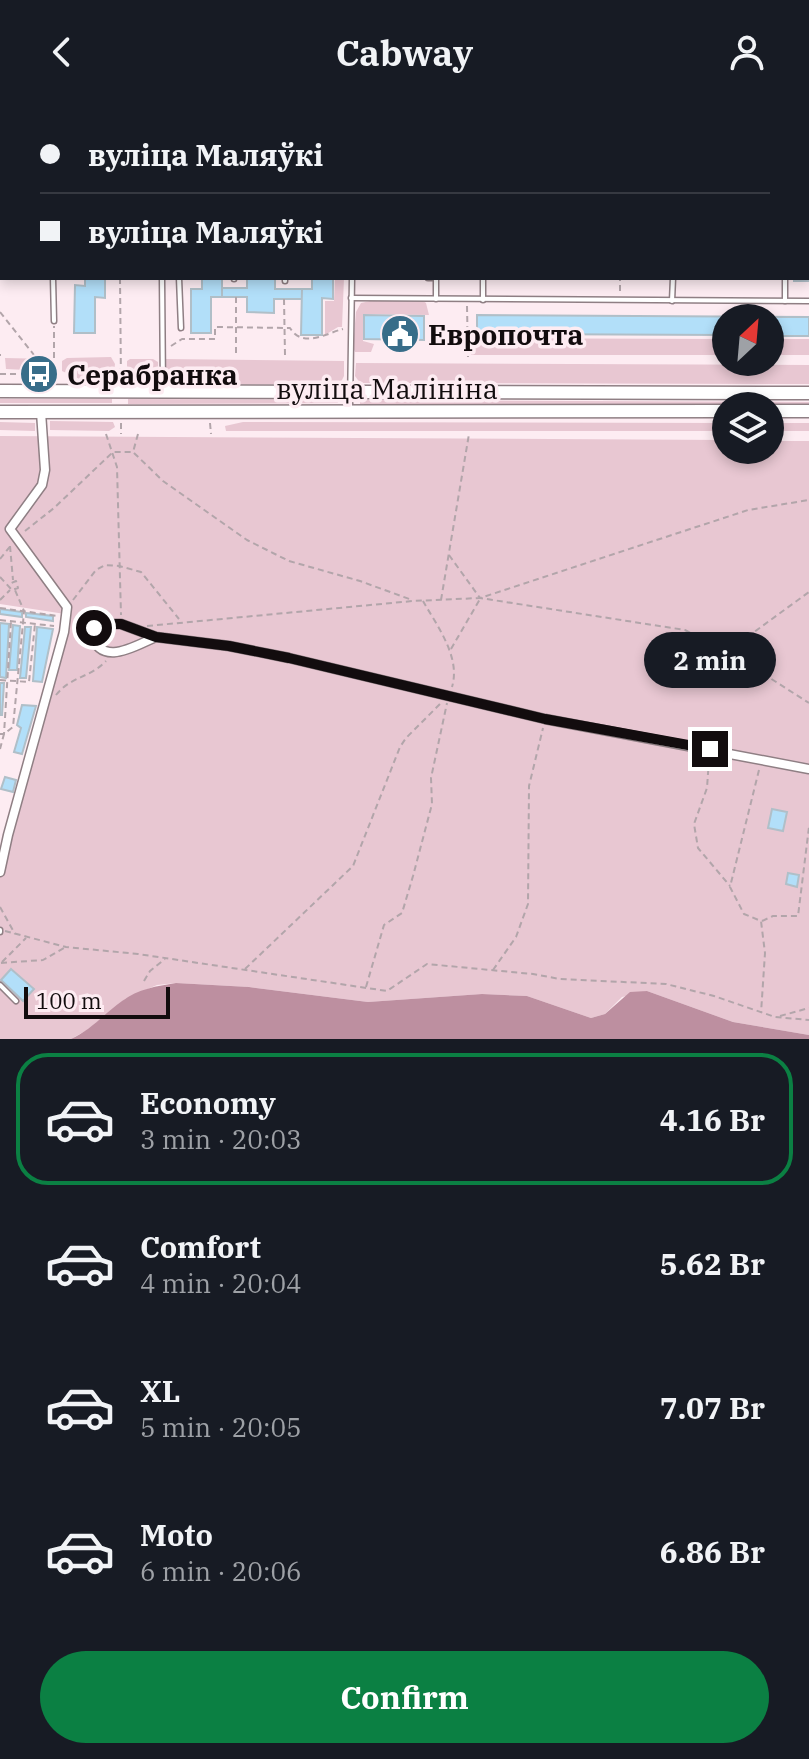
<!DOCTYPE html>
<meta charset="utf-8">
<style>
body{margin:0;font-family:"IBM Plex Serif",serif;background:#242831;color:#f1f3f6;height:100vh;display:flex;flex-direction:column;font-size:30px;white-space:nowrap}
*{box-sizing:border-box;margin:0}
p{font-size:26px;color:#9ea1a6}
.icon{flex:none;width:44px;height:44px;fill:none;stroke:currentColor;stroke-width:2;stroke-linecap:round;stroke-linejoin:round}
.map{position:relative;height:935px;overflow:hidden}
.details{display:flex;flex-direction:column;background:#171b24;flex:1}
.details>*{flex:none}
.top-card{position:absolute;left:0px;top:0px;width:810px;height:176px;box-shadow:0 4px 12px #0003;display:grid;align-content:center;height:176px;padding:0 40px;background:#171b24}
.needle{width:52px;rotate:26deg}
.tools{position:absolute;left:712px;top:200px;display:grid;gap:16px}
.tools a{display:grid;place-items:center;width:72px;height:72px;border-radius:50%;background:#171b24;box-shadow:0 4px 12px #0003;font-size:40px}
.scale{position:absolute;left:24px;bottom:20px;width:146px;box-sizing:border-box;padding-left:8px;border:4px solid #120c0e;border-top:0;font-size:22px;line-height:28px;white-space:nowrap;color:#120c0e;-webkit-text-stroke:6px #fdecf2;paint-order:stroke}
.end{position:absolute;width:36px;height:36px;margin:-18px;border:10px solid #120c0e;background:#fff;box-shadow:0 0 0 4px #fff}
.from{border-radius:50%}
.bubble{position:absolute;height:56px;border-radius:28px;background:#171b24;box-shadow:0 4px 12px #0003;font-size:26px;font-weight:700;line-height:56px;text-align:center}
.top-card b{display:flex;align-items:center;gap:28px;height:76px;font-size:30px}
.top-card b+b{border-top:2px solid #363941}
.top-card i{width:20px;height:20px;background:#f1f3f6}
ul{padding:14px 0 0;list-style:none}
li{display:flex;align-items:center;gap:24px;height:132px;margin:0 16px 12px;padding:0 24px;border:4px solid transparent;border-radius:32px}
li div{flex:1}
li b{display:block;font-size:30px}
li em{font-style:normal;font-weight:700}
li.selected{border-color:#0b8043}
li>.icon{width:72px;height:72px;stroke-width:1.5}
.primary-button{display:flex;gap:16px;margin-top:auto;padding:16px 40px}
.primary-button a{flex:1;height:92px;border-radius:48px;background:#0b8043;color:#fff;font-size:32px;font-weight:700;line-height:92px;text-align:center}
header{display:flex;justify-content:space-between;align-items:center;height:104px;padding:0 40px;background:#171b24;font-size:36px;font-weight:700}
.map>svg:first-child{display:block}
</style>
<header><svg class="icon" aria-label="back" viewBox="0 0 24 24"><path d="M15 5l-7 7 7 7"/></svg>Cabway<svg class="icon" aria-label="person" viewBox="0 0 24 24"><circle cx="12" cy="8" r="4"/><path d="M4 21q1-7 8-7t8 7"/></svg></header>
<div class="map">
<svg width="809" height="935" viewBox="0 0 809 935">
<rect width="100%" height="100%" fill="#fdecf2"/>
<!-- green -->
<g fill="#e8c7d2">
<path d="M335 174H344L342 223H338L325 231V197H334Z"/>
<path d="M370 197H423L426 199 429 211 363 210V237L374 240 371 248H355L353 243 356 208 361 199Z"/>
<path d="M470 234 726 235V251H471Z"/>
<rect x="770" y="235" width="39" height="16"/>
<path d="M111 253 115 260 113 278 84 277 62 267V257L67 254Z"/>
<path d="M5 254 50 255 52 264 36 266 35 262H26V266L6 265Z"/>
<path d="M130 255H153L158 258V275L155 279 129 280 127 276V257Z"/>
<path d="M165 255 344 257V272L341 278 334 280H176L168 277 164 271Z"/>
<path d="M356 259 809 261V280L360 279 355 272Z"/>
<rect x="0" y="295" width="112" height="4"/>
<path d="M128 295 337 296 338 299 128 300Z"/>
<path d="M360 296 809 298V303L360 300Z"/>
<path d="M50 317 113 318 115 323 109 327 50 326Z"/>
<path d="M0 318 35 319V327L0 326Z"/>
<path d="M243 318 726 319V327H226L225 322Z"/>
<rect x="770" y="319" width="39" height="8"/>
<path d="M0 332 726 336V346H770V337H809V931L733 918 647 887 622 893 605 910 591 914 527 892 482 890 368 898 249 883 176 879 157 881 125 895 87 926 71 935H0V769L65 510 0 500Z"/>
</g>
<!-- water -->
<path fill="#bd8fa0" d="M176 879 249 883 368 898 482 890 527 892 591 914 605 910 630 888 647 887 733 918 809 931V935H71C91 926 105 909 122 897 138 885 157 882 176 879Z"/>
<!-- building -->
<g fill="#b2dff9" stroke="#b0bfc8" stroke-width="2">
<path d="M369 0H414V2L369 1Z"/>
<path d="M680 0H809V13L808 2Z"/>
<path d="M808 38 809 177H794V174H808Z"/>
<path d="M85 174H105V194L95 193V229H74L75 181 85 182Z"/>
<path d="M202 174H222V193H211V229H191V185H202Z"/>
<path d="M247 174H275V185H302V195H274V209L247 208V193H222V184H247Z"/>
<path d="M312 174H333V195L322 194V231H301L302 185H312Z"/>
<path d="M364 211 424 212V236L364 235Z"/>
<path d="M477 211 809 213V232H770V214H726V231L477 230Z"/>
<path d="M0 505 22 508V513L0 510Z"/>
<path d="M26 509 53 512V517L26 513Z"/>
<path d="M0 519 9 520 6 574 0 573Z"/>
<path d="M13 521 20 522 17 566H9Z"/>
<path d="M25 523H31L26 574H20Z"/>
<path d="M37 523 53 525 42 578 33 577Z"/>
<path d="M0 579H4L2 611H0Z"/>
<path d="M22 601 36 602 22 650 14 648 21 624 17 621Z"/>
<path d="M5 673 16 676 13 688 1 685Z"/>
<path d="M772 705 787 708 783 727 768 724Z"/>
<path d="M788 769 799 771 797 783 786 780Z"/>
<path d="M11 865 34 885 23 897 1 876Z"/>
</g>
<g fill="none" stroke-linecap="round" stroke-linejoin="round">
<!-- service casing -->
<g stroke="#8f7f84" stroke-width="7">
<g id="service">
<path d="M549 0 553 2"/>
<path d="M509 2 511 0"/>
<path d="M675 2V0"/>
<path d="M0 49H2"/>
<path d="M0 118H2"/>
<path d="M53 174 54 217"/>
<path d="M162 174 163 286"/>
<path d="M179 174 181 224"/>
<path d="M428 174H436V195"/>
<path d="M234 175V174"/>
<path d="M285 177V174"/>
<path d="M351 194 809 197"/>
<path d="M483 196V174"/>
<path d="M672 197 673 174"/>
<path d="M785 197V174"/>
<path d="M350 303 352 174"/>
<path d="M0 826V828"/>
<path d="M0 881 16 897"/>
</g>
</g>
<!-- minor casing -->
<g stroke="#8f7f84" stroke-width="11">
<g id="minor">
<path d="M156 533C136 541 101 565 91 529L94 524 103 520H121L156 533 229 542 289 554 545 615 809 665"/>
<path d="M0 768 8 731 64 528 67 503 10 425 42 381 45 366 41 308"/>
</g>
</g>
<!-- secondary casing -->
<g stroke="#8f7f84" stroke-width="15">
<g id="secondary">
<path d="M0 287 809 289"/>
<path d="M770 307H809"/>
<path d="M0 308 726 307"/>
</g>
</g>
<!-- path -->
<g stroke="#b2a5aa" stroke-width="2" stroke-dasharray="6 4" stroke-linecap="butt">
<path d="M162 0V2"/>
<path d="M113 2V0"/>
<path d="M166 2 174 0"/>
<path d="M190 2V0"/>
<path d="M212 2 214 0"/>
<path d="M345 2V0"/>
<path d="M625 2V0"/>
<path d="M808 25 809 24"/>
<path d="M120 174 121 277"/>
<path d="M620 187V174"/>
<path d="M236 193V251"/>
<path d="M284 195 285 251"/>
<path d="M467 202 468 253"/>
<path d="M0 208 34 251"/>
<path d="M171 242 182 235H215V223L290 224C303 245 327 229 343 225"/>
<path d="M0 250V252"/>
<path d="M0 270H54V222"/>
<path d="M121 319V330"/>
<path d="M210 319 211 330"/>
<path d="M106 330 117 363 121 511"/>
<path d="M138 330 133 348 163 377 247 436 289 457 360 477 412 496"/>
<path d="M25 427 54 404 113 348H132"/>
<path d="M10 442 13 476"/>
<path d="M449 451 480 494 685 526 737 553 809 599"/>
<path d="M0 455 12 440"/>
<path d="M0 473 12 486 18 484 16 477 9 480"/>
<path d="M0 496 10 486"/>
<path d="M73 496 96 466 105 461 119 462 141 468 179 515"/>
<path d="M441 496 469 330"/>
<path d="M423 497C437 522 461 553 452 583"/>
<path d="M0 504 58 512"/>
<path d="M0 516 54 522"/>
<path d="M147 522 413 497 480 494 748 406 809 396"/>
<path d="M739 539 809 488"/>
<path d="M451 545 480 495"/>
<path d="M0 576 29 578 35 520"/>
<path d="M56 591C71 572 90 574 106 557"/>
<path d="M0 630H4L11 517"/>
<path d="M0 645 4 630 13 623 23 519 24 507 15 486"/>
<path d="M709 655 707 684 694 720 698 744 730 782"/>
<path d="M759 666 730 783 744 810 761 817 765 849 761 909"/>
<path d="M0 803 15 830"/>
<path d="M762 817 773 812H798L809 723"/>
<path d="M5 827 66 843 138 850 387 887 427 860 533 870 560 875 666 880 714 892 775 913 809 916"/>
<path d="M2 858 26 834"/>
<path d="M1 859 43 856 64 844"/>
<path d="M245 865 353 762 400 643 406 634 441 599"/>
<path d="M493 866 516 833 528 800 529 682 543 624"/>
<path d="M144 877 150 867 165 855"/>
<path d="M366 883 384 821 402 809 413 772 432 700 431 674 447 599"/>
<path d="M780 912 809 904"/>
</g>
<!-- service -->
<use href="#service" stroke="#fff" stroke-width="4"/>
<!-- minor -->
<use href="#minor" stroke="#fff" stroke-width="8"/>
<!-- secondary -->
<use href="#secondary" stroke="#fff" stroke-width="12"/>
</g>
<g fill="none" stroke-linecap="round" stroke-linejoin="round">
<!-- route -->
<path stroke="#120c0e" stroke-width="10" d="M94 524 103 520H121L156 533 229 542 289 554 545 615 710 645"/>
</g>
<!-- icons -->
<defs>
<g id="civic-disc" transform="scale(2)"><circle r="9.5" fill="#386d89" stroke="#fdecf2"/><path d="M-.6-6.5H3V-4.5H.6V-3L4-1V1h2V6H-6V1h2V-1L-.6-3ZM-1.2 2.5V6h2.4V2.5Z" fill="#fff"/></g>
<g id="bus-disc" transform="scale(2)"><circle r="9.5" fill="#386d89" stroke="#fdecf2"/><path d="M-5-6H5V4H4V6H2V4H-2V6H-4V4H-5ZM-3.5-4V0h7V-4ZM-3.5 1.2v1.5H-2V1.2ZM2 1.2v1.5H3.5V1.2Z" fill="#fff"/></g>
</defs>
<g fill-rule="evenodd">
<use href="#civic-disc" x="400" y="230"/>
<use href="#bus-disc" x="39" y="270"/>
</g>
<g text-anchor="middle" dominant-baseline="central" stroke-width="7" stroke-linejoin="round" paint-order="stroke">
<!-- poi labels -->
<g font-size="28" font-weight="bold" fill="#120c0e" stroke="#fdecf2" text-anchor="start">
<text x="428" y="230">Европочта</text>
<text x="67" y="270">Серабранка</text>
</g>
<!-- street labels -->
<g font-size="28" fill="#120c0e" stroke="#fdecf2">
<text x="387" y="284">вуліца Малініна</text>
</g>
</g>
</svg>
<div class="tools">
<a><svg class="needle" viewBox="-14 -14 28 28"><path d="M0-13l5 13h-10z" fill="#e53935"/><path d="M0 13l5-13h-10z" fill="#9ea1a6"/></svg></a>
<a><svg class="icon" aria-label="layers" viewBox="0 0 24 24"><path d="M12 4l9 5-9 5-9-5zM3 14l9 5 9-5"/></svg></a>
</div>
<div class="scale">100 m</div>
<i class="end from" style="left:94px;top:524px"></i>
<i class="end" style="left:710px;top:645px"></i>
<div class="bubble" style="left:644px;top:528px;width:132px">2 min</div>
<div class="top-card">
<b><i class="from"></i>вуліца Маляўкі</b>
<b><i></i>вуліца Маляўкі</b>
</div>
</div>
<section class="details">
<ul>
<li class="selected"><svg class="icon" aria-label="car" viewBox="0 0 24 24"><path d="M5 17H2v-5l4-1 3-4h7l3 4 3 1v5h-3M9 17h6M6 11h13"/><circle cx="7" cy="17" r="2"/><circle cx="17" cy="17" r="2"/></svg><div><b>Economy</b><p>3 min · 20:03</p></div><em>4.16 Br</em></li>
<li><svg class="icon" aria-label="car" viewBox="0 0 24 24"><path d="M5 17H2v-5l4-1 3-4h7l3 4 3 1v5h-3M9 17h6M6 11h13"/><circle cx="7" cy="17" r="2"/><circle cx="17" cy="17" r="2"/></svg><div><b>Comfort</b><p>4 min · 20:04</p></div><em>5.62 Br</em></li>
<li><svg class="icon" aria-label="car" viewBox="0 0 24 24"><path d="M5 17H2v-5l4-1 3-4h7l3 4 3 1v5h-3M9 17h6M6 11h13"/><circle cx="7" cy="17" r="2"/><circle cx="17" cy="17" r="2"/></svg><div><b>XL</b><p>5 min · 20:05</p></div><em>7.07 Br</em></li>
<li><svg class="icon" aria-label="car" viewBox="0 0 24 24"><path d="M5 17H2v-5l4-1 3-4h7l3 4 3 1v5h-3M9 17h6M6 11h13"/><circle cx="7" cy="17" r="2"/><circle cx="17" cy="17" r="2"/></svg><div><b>Moto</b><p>6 min · 20:06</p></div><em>6.86 Br</em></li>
</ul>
<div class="primary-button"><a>Confirm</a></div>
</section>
